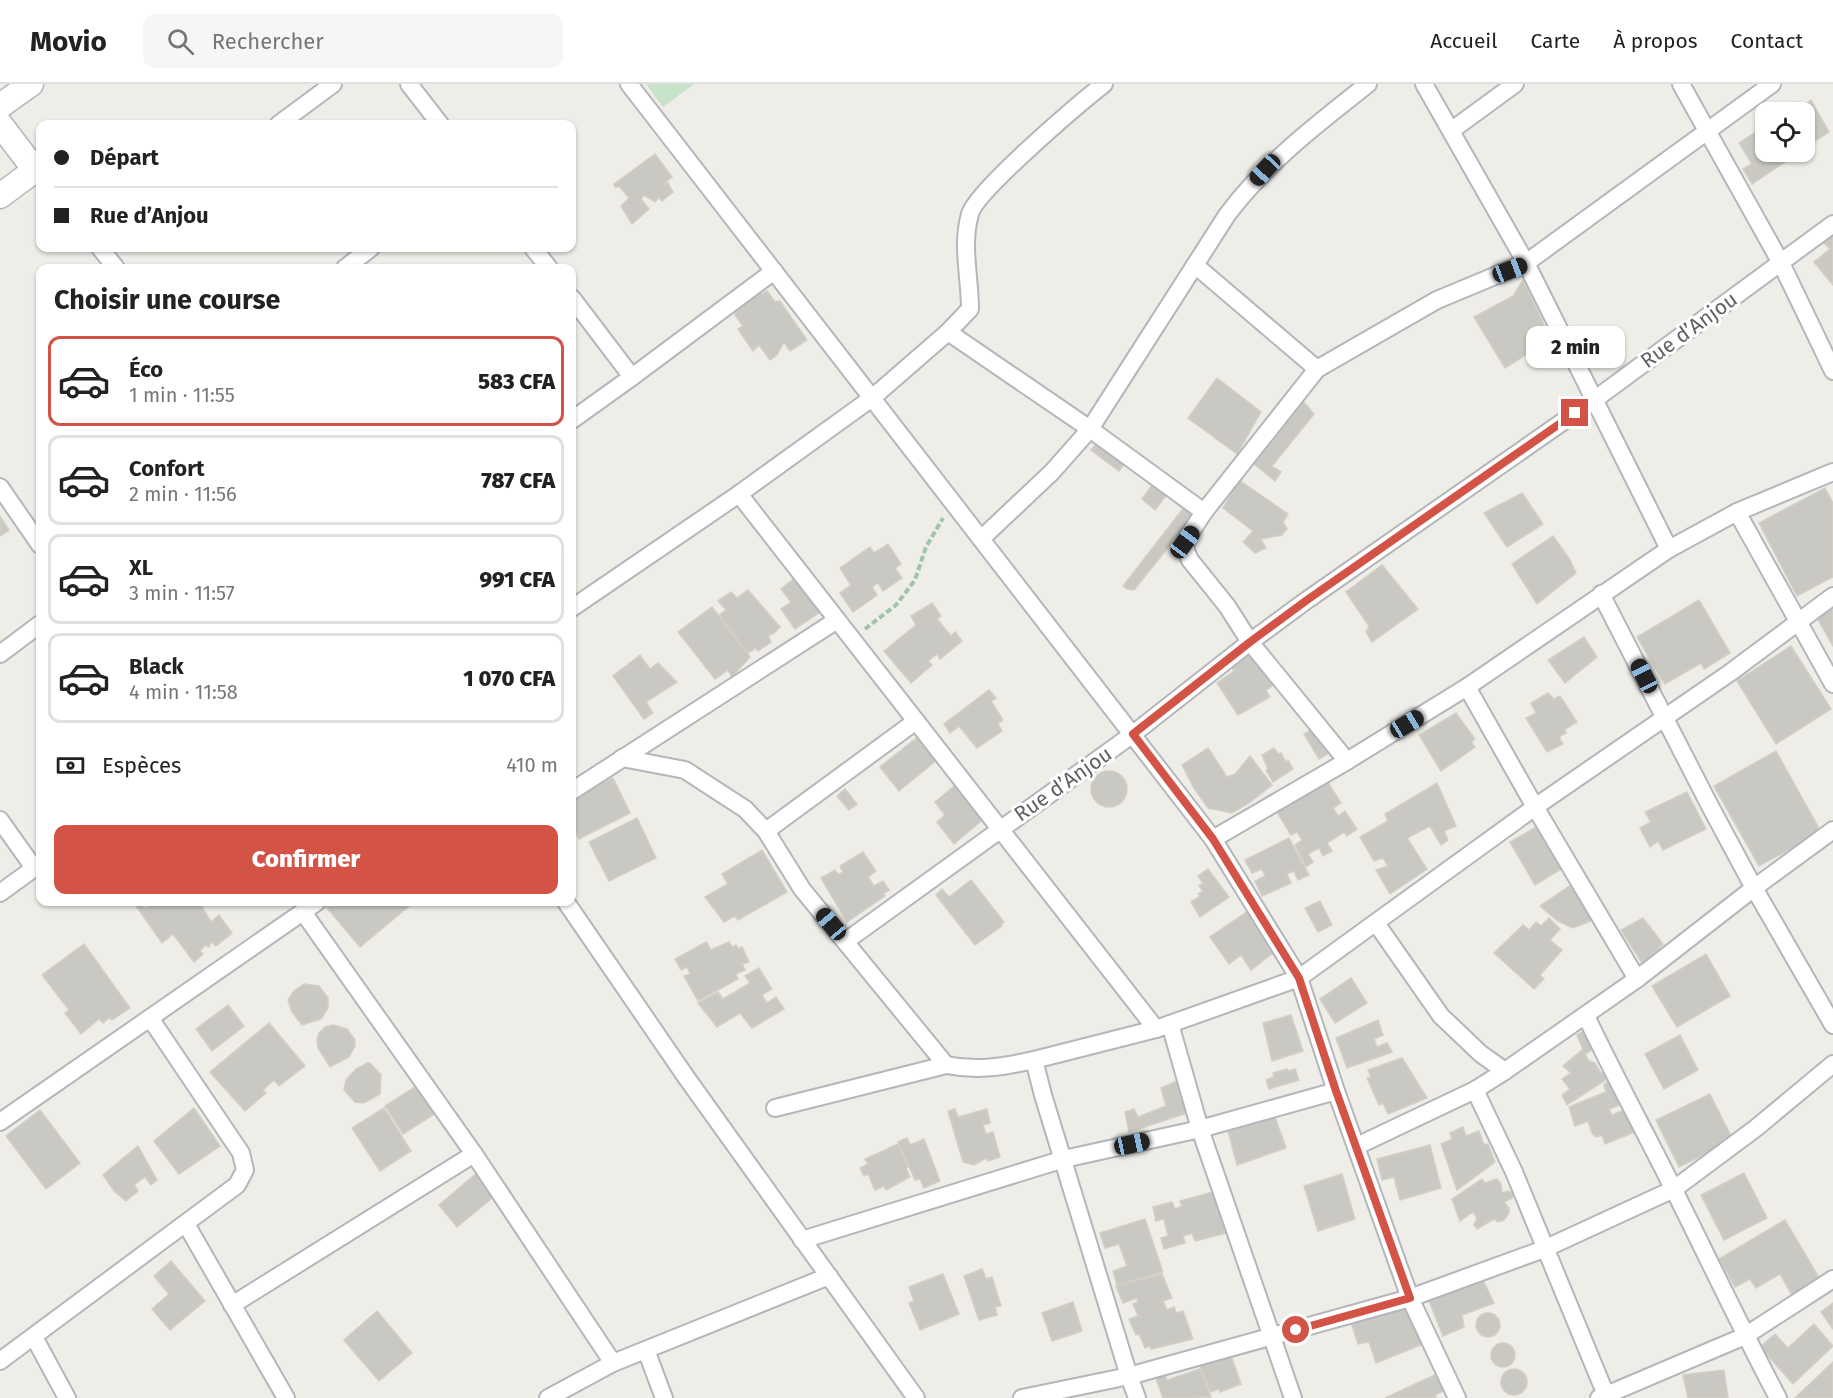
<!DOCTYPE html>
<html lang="fr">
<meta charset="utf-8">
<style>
body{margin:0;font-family:"Fira Sans",sans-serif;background:#f6f6f6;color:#222;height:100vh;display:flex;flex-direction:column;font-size:22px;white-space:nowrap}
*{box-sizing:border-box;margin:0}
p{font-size:20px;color:#767676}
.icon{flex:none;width:33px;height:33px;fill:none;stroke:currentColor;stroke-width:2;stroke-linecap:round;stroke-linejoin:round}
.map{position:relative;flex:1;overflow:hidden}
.details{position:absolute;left:36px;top:180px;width:540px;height:642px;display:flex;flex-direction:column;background:#fff;border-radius:12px;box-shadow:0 2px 4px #0004}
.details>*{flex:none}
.banner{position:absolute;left:36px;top:36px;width:540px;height:132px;border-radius:12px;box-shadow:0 2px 4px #0004;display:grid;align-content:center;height:132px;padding:0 18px;background:#fff}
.controls{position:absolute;left:1755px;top:18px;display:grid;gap:12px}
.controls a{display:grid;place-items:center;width:60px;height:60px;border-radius:12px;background:#fff;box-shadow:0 2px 4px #0004;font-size:30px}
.end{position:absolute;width:27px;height:27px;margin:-14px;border:8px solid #d45347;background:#fff;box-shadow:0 0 0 3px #fff}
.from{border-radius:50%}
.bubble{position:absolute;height:42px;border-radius:12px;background:#fff;box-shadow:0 2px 4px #0004;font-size:20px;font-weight:800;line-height:42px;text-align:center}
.car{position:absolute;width:18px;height:36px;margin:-18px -9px;border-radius:8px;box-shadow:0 0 4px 2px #0007;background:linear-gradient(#222 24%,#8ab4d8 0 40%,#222 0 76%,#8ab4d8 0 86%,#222 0)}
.banner b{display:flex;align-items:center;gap:21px;height:57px;font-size:22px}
.banner b+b{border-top:2px solid #e0e0e0}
.banner i{width:15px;height:15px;background:#222}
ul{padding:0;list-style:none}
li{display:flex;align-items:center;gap:18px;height:90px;margin:0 12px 9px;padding:0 6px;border:3px solid #e0e0e0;border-radius:12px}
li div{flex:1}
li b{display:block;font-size:22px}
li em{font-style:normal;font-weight:800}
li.active{border-color:#d45347}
li>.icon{width:54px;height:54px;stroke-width:1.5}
h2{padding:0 18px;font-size:27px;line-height:72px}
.pay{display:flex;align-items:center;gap:15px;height:66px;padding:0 18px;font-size:22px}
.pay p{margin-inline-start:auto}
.cta{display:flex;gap:12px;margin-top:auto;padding:12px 18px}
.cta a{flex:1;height:69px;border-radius:12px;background:#d45347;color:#fff;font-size:24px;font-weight:800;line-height:69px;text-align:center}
header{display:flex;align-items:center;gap:36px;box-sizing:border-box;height:84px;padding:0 30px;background:#fff;border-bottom:2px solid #e0e0e0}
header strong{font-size:28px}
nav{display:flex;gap:33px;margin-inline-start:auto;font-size:21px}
.search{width:420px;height:54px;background:#f6f6f6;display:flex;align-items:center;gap:15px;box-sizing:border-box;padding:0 21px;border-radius:12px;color:#767676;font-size:22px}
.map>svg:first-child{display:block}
</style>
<header>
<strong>Movio</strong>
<div class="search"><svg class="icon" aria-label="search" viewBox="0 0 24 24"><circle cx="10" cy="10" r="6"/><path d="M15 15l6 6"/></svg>Rechercher</div>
<nav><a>Accueil</a><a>Carte</a><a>À propos</a><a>Contact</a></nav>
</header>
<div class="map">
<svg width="1833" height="1314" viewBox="0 0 1833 1314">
<rect width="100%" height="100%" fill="#eeede7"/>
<!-- green -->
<path fill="#c6e3c7" d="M646 0H694L663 23Z"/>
<!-- building -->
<g fill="#cac8c3" stroke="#d2cfc6" stroke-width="1.5">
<path d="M1811 16 1829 48 1804 64V28H1775L1795 18 1799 26Z"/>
<path d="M1763 43 1766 44V68H1800L1752 100 1743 85 1752 80 1739 59Z"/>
<path d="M655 70 672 93 664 100 665 101 668 99 673 108 662 117 659 113 655 118 644 111 641 115 649 125 632 140 621 122 629 114 620 103H615L614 100Z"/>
<path d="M1833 149V201L1814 178 1830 165 1823 158Z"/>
<path d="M1523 196 1543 238 1548 257 1505 284 1474 233 1513 212Z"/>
<path d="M767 207 775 218 780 217 807 256 790 267 784 258 777 271 770 276 759 261 753 267 738 245 743 242 735 231 737 223 757 209 762 210Z"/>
<path d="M1217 294 1261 328 1237 370 1188 334Z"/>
<path d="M1303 317 1314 330 1272 382 1281 388 1275 397 1254 380Z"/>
<path d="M1099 356 1127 377 1119 387 1091 366Z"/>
<path d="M1239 396 1288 430 1283 438 1287 445 1282 451 1261 455 1266 464 1255 469 1243 458 1253 447 1223 424Z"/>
<path d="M1155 397 1169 408 1155 426 1142 415Z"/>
<path d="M1825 404 1833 419V493L1797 512 1759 439Z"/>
<path d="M1522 409 1543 440 1507 463 1484 429Z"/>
<path d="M1185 422 1194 431 1134 506 1127 505 1123 502Z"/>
<path d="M0 432 9 446 0 452Z"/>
<path d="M1553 452 1570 476 1576 489 1537 520 1512 480Z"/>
<path d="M888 460 901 480 895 484 902 494 883 507 878 499 872 503 877 511 853 528 840 509 851 501 840 484 870 463 874 469Z"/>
<path d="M1382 481 1418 525 1372 558 1366 548 1369 542 1346 508Z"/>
<path d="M796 493 823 526 795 545 781 525 791 518 781 505Z"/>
<path d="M748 506 780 543 773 550 768 551 771 558 758 567 756 564 748 569 719 531 726 526 718 517 731 508 737 514Z"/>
<path d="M1699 516 1730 569 1704 585 1701 579 1665 600 1637 553Z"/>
<path d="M932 519 941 532 937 535 951 552 955 548 962 557 940 575 937 570 928 577 932 581 911 599 884 567 916 541 911 532Z"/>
<path d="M1833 522V562L1816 532Z"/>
<path d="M712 523 750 573 732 593 728 586 715 595 678 548Z"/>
<path d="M1584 553 1597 573 1565 599 1548 576Z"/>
<path d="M1791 562 1831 625 1776 660 1737 597Z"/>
<path d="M1251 568 1277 599 1266 606 1270 613 1238 631 1217 599 1234 587 1231 582Z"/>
<path d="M640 571 650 585 658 579 677 598 646 618 653 629 644 635 613 592Z"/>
<path d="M989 606 996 614 991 617 1003 636 998 640 1002 647 977 664 959 642 950 649 944 640Z"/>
<path d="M1548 609 1554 615 1560 612 1577 638 1565 645 1566 649 1559 653 1563 660 1547 668 1526 634 1536 629 1531 619Z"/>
<path d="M1456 629 1475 655 1471 658 1475 663 1441 687 1419 651Z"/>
<path d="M1313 645 1328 670 1319 675 1304 650Z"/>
<path d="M919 652 938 675 899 707 880 683Z"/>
<path d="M1208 664 1227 693 1235 690 1250 672 1272 701 1249 719 1232 729 1208 724 1194 704 1182 681Z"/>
<path d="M1274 664 1278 670 1281 669 1286 678 1288 676 1293 685 1273 698 1266 686 1268 685 1262 671Z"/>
<path d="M1776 667 1821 748 1759 782 1714 702Z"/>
<circle cx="1109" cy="705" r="18"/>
<path d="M613 694 630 729 579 755 572 741V715Z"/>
<path d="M1327 697 1341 719 1333 724 1338 732 1345 727 1357 745 1347 752 1344 748 1327 759 1332 767 1323 772 1319 764 1308 770 1313 778 1306 783 1295 761 1302 756 1297 748 1291 751 1277 728Z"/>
<path d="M959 698 987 732 954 760 937 738 945 731 935 718Z"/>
<path d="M1437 699 1456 742 1444 747 1448 756 1441 761 1430 742 1407 754 1427 785 1390 810 1376 786 1388 782 1383 774 1374 777 1360 753 1388 737 1385 730Z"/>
<path d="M845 705 857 720 849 726 837 712Z"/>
<path d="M1687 708 1706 745 1663 766 1658 757 1650 763 1640 744 1651 738 1645 728Z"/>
<path d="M637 734 656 774 609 797 589 758Z"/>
<path d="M1538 742 1563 784 1535 801 1510 758Z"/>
<path d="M1289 754 1309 791 1298 796 1294 787 1287 790 1291 799 1262 812 1255 797 1265 792 1262 785 1252 789 1245 776Z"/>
<path d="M762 766 787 808 738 836 735 832 724 838 705 813 728 800 722 790Z"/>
<path d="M863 768 876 787 868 793 874 802 883 797 889 806 883 810 885 812 847 838 821 794 835 786 838 791 843 788 840 782Z"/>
<path d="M1208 785 1229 813 1200 833 1191 818 1200 812 1198 810 1203 807 1199 802 1203 799 1198 792Z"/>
<path d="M971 796 1004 838 1001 841 1002 842 975 861 936 811 942 805 949 813Z"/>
<path d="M1575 798 1593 836 1573 844 1558 837 1540 822Z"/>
<path d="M1320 817 1332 841 1318 848 1305 824Z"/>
<path d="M136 818H139L145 824 152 818H207L208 819 202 823 211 838 219 831 232 849 216 862 211 858 209 863 205 861 200 867 203 870 194 878 173 850 162 859 134 819Z"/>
<path d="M322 818H414L360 863Z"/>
<path d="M1251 825 1277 866 1251 886 1241 871 1229 880 1210 853Z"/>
<path d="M1549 834 1560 845 1550 856 1562 866 1540 891 1544 895 1534 905 1494 869 1523 841 1529 846 1536 838 1541 842Z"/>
<path d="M1643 834 1663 860 1642 879 1621 846Z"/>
<path d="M706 858 711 866 729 858 732 863 736 861 738 865 742 863 749 878 742 880 745 886 736 890 738 895 698 917 684 892 690 890 687 883 681 886 675 875Z"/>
<path d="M84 860 130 924 112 936 110 933 103 939 99 935 81 950 65 929 69 926 42 891Z"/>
<path d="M1706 870 1730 912 1677 943 1652 902Z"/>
<path d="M759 884 772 905 762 911 767 919 776 913 784 925 752 944 740 929 717 943 698 919 718 908 723 915 750 899 745 892Z"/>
<path d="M1351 894 1367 919 1335 939 1320 915Z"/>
<path d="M304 900 319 902 328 914V924L321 935 302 941 292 928 288 916 294 907Z"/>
<path d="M228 921 244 942 212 967 196 945Z"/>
<path d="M1291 931 1303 967 1272 977 1263 939Z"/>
<path d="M1378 936 1383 951 1374 955 1377 963 1387 959 1392 968 1347 984 1336 954Z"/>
<path d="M269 939 305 982 279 1002 274 996 263 1006 266 1009 245 1027 210 988Z"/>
<path d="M333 941 347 945 355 956V962L349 973 330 983 318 964 317 956 319 949 325 943Z"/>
<path d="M1587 945 1595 964 1585 970 1589 977 1595 979 1601 989 1606 987 1610 993 1567 1021 1562 1011 1570 1005 1562 995 1571 989 1563 982 1583 965 1577 951Z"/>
<path d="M1680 951 1698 986 1664 1005 1645 970Z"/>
<path d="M1402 974 1427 1014 1388 1030 1383 1019 1379 1021 1367 994 1371 993 1368 986Z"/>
<path d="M367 979H370L381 991 380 1010 364 1019 355 1018 344 1006 346 996 356 985Z"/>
<path d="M1287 985 1288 987 1295 985 1299 996 1269 1005 1266 996 1274 993 1273 989Z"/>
<path d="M1613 995 1625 1019 1609 1025 1612 1031 1624 1026 1627 1033 1630 1031 1637 1047 1605 1060 1602 1051 1596 1053 1592 1049 1588 1037 1575 1042 1569 1023 1606 1008 1604 1000Z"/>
<path d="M1177 997 1187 1029 1129 1048 1125 1028 1134 1025 1138 1033 1166 1022 1161 1004Z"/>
<path d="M418 1001 436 1029 403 1050 385 1022Z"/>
<path d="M1710 1010 1733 1056 1679 1083 1656 1036Z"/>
<path d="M194 1024 220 1062 179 1090 154 1057Z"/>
<path d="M384 1024 411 1067 380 1087 352 1044Z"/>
<path d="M955 1025 958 1033 987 1025 990 1039 983 1041 986 1050 993 1048 1000 1073 988 1077 986 1074 974 1081 963 1078 948 1027Z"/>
<path d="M40 1026 80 1079 46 1105 6 1052Z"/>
<path d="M1275 1033 1286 1064 1237 1081 1228 1047Z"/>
<path d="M1463 1043 1466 1052 1479 1047 1484 1061 1488 1060 1495 1078 1457 1106 1441 1060 1452 1055 1450 1049Z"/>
<path d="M907 1054 910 1061 924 1055 940 1097 924 1104 920 1095 915 1096 898 1058Z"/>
<path d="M898 1060 908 1083 906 1084 910 1093 886 1106 884 1102 875 1106 868 1090 864 1092 860 1084 868 1080 865 1075Z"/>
<path d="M1430 1061 1441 1104 1400 1116 1394 1093 1382 1096 1377 1075Z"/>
<path d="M138 1062 157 1096 151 1101 145 1093 134 1101 138 1107 126 1117 114 1107 103 1091Z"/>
<path d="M479 1087 497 1110 457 1143 439 1121Z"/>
<path d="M1744 1089 1767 1134 1724 1156 1701 1111Z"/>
<path d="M1342 1090 1355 1135 1318 1147 1304 1102Z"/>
<path d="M1482 1095 1485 1099 1497 1095 1501 1100 1502 1109 1508 1107 1514 1110 1512 1114 1504 1118 1509 1124V1129L1504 1136 1498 1138 1494 1135 1477 1145 1474 1141 1477 1134 1473 1128 1460 1137 1452 1115Z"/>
<path d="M1213 1108 1226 1149 1195 1157 1192 1149 1183 1152 1185 1159 1164 1165 1161 1154 1168 1152 1164 1135 1156 1137 1153 1123 1172 1118 1175 1125 1182 1122 1180 1117Z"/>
<path d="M1145 1135 1163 1188 1117 1201 1113 1187 1127 1182 1119 1160 1105 1164 1100 1149Z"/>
<path d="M1785 1136 1821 1197 1793 1213 1780 1190 1756 1204 1750 1195 1735 1203 1719 1175Z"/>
<path d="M171 1177 205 1217 170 1246 152 1225 169 1210 154 1192Z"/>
<path d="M982 1185 986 1195 992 1193 1001 1222 995 1223 997 1231 979 1236 964 1192Z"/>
<path d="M943 1190 959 1230 920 1246 909 1219 914 1217 909 1203Z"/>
<path d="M1162 1190 1172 1214 1163 1217 1167 1226 1174 1223 1176 1229 1183 1227 1193 1255 1151 1265 1150 1262 1145 1264 1139 1250 1136 1251 1129 1235 1138 1232 1133 1220 1138 1218 1137 1214 1123 1219 1116 1202Z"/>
<path d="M1482 1194 1494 1219 1462 1231 1464 1243 1443 1252 1429 1217Z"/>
<path d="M1073 1218 1082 1247 1052 1257 1042 1229Z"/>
<path d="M1833 1219V1245L1821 1228Z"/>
<path d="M1406 1223 1423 1260 1376 1279 1369 1258 1358 1260 1351 1238Z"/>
<path d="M377 1227 412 1269 379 1297 344 1256Z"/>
<circle cx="1488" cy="1241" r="12"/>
<path d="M1814 1240 1833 1262 1793 1300 1760 1263 1775 1250 1788 1264Z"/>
<circle cx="1503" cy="1271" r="12"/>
<path d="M1230 1269 1241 1300 1220 1308 1219 1305 1210 1308 1199 1279Z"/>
<path d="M1833 1278V1314H1795Z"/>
<path d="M1200 1285 1211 1313 1163 1314 1155 1292 1164 1288 1167 1296Z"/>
<circle cx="1514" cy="1298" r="13"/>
<path d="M1724 1286 1728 1314H1688L1683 1291Z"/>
<path d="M1437 1290 1445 1306 1435 1311 1436 1314H1385Z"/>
</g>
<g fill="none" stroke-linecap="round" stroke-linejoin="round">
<!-- street casing -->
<g stroke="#b4b6ba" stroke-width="20">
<g id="street">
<path d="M409 0 440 40"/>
<path d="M629 0 1213 755 1299 894 1336 1007 1410 1214 1457 1314"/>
<path d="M1424 0 1526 179 1669 465"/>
<path d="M1681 0 1781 179 1833 287"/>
<path d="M279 40 333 0"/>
<path d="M1452 46 1515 0"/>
<path d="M100 164 116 184"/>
<path d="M533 164 549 184"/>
<path d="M1195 181 1317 285"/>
<path d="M345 184 371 164"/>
<path d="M572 214 632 293"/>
<path d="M948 248 1090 345 1204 428 1185 457 1186 467 1190 476 1227 522 1250 558 1347 677"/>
<path d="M572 336 632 293 774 187"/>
<path d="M0 403 40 461"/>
<path d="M739 410 1156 945"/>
<path d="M1204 428 1317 285 1437 216 1526 179 1772 0"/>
<path d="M1737 428 1833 600"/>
<path d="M981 455 1052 388 1090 345 1227 131C1266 79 1317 40 1368 0"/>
<path d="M1601 510 1710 722 1754 804 1833 941"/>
<path d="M572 524 739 410 872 314 948 248 970 225C970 193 961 161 970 130 976 107 1081 18 1104 0"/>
<path d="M0 570 40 540"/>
<path d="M1467 603 1535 723 1637 895"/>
<path d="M622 674 685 686 745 725 766 747 802 805 946 981C977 987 1003 983 1034 976"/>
<path d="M572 707 837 536"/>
<path d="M0 736 34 784"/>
<path d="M766 747 916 637"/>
<path d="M1213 755 1347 677 1467 603 1669 465 1737 428 1833 388"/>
<path d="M0 809 40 780"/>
<path d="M566 818 686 993 916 1314"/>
<path d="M303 828 474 1070 613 1279"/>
<path d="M1376 839 1441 932 1481 970 1505 987"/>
<path d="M846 857 1133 650 1250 558 1307 516 1594 316 1833 140"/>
<path d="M1586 932C1614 991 1645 1048 1674 1106 1709 1176 1742 1246 1778 1314"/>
<path d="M1170 940 1200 1045 1293 1314"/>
<path d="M1475 1006 1514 1088 1606 1311"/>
<path d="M775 1024 946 981"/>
<path d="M0 1038 317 818"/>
<path d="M1357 1062 1475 1006 1505 987 1637 895 1754 804 1833 746"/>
<path d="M186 1140 286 1314"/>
<path d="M802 1156 1064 1075 1200 1045 1336 1007"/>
<path d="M232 1221 474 1070"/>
<path d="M34 1253 67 1314"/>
<path d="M646 1266 664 1314"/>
<path d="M0 1277 237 1101 245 1086 241 1069 150 934"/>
<path d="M548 1314 613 1279 829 1192"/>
<path d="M1022 1314 1129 1292 1410 1214 1544 1165 1674 1105 1756 1044 1833 980"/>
<path d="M1137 1314 1129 1292 1043 1011 1034 976 1156 945 1299 894 1535 723 1731 588 1833 512"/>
<path d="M1599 1314 1745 1252 1833 1195"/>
</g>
</g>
<!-- secondary casing -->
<g stroke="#b3b5b9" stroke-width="27">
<g id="secondary">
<path d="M0 22 31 0"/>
<path d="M0 40 35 86 0 112"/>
</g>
</g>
<!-- path -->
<path stroke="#a0c3ab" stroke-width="4" stroke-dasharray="6 3" stroke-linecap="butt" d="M865 545 896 521 915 496 926 463 943 434"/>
<!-- street -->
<use href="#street" stroke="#fff" stroke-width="16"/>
<!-- secondary -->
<use href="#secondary" stroke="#fff" stroke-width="24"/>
</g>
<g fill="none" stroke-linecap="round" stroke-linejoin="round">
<!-- route -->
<path stroke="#d45347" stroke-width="8" d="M1296 1246 1410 1214 1336 1007 1299 894 1213 755 1133 650 1250 558 1307 516 1575 329"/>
</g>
<g text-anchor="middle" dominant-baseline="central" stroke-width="6" stroke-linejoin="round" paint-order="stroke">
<!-- street labels -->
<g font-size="21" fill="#5e6165" stroke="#fff">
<text transform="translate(1689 246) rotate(-36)">Rue d’Anjou</text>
<text transform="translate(1063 700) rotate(-35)">Rue d’Anjou</text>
</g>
</g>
</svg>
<div class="controls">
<a><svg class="icon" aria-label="locate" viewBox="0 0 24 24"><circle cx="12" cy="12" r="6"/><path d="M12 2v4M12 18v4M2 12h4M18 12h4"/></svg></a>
</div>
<i class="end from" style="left:1296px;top:1246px"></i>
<i class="end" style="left:1575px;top:329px"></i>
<div class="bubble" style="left:1526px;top:242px;width:99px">2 min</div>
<i class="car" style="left:1265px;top:86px;rotate:223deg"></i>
<i class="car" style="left:1510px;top:186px;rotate:69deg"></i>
<i class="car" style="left:1185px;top:458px;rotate:37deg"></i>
<i class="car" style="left:1644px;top:592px;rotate:333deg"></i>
<i class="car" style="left:1407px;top:640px;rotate:59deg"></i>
<i class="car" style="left:831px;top:840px;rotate:320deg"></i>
<i class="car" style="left:1132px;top:1060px;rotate:78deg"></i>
<div class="banner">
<b><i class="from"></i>Départ</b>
<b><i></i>Rue d’Anjou</b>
</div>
<section class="details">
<h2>Choisir une course</h2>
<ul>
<li class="active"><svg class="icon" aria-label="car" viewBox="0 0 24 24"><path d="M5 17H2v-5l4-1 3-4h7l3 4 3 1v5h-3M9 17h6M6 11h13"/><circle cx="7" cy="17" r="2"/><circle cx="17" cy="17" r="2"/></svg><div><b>Éco</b><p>1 min · 11:55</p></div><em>583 CFA</em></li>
<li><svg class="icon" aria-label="car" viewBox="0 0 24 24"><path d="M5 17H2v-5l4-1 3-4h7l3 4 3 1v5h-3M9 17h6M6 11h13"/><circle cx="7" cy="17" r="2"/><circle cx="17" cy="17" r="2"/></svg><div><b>Confort</b><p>2 min · 11:56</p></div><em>787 CFA</em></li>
<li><svg class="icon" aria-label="car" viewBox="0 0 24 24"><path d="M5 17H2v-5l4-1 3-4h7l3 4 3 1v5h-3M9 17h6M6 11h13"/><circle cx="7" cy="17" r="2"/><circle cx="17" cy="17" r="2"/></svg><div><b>XL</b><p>3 min · 11:57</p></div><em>991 CFA</em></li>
<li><svg class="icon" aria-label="car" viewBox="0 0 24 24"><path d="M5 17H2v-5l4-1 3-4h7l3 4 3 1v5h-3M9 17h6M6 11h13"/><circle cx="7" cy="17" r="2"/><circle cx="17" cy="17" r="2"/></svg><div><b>Black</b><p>4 min · 11:58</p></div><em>1 070 CFA</em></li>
</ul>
<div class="pay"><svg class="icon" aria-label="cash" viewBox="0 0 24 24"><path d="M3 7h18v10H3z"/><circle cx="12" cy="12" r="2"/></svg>Espèces<p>410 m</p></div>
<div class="cta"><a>Confirmer</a></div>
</section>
</div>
